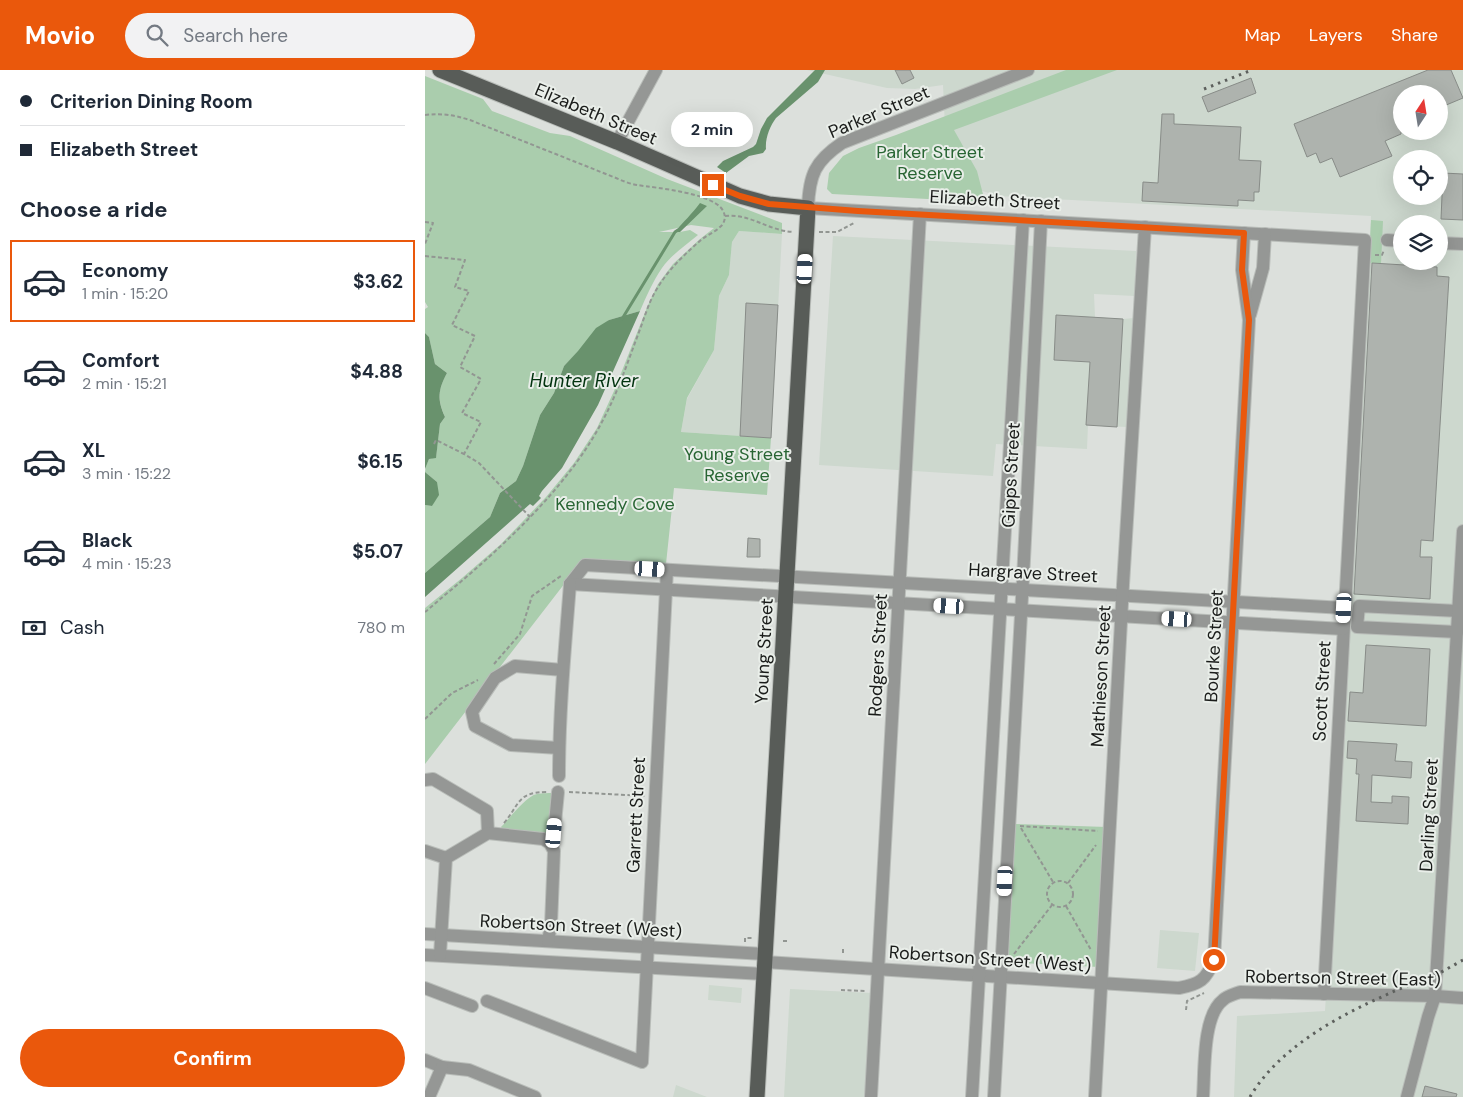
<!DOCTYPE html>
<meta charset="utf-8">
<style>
body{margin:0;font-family:"DM Sans",sans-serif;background:#f2f2f3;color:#1f2937;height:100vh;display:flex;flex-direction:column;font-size:19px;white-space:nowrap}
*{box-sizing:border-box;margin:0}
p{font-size:16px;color:#747a83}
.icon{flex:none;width:28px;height:28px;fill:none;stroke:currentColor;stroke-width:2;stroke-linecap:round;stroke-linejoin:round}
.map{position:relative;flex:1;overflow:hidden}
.panel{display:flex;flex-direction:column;background:#fff;width:425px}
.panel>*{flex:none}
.top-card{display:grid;align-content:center;height:110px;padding:0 20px;background:#fff}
.needle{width:32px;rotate:12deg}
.tools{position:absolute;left:968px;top:15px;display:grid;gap:10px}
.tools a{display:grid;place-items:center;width:55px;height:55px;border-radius:50%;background:#fff;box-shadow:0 5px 20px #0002;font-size:25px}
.end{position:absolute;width:22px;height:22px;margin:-11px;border:6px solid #ea580c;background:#fff;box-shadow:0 0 0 2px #fff}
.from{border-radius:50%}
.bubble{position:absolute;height:35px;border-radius:18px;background:#fff;box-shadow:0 5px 20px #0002;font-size:16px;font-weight:700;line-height:35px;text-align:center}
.car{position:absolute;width:15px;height:30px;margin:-15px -8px;border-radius:6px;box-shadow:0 0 4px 1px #0007;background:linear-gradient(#fff 24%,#345 0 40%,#fff 0 76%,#345 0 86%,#fff 0)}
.top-card b{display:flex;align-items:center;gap:18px;height:48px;font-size:19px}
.top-card b+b{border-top:1px solid #e0e1e3}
.top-card i{width:12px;height:12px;background:#1f2937}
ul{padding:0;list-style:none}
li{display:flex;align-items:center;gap:15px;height:82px;margin:0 10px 8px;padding:0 10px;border:2px solid transparent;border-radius:0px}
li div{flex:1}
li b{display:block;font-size:19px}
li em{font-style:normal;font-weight:700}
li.current{border-color:#ea580c}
li>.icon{width:45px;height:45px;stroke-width:1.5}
h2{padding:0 20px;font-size:22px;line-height:60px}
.pay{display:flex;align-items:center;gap:12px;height:55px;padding:0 20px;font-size:19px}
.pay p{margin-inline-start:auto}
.primary-button{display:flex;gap:10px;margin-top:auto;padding:10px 20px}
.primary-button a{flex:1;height:58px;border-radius:30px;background:#ea580c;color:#fff;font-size:20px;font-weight:700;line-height:58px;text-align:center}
header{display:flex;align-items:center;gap:30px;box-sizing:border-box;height:70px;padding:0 25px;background:#ea580c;color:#fff}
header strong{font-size:24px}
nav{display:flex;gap:28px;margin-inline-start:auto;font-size:18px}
.search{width:350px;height:45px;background:#f2f2f3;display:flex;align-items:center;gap:12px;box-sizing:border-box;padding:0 18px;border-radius:28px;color:#747a83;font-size:19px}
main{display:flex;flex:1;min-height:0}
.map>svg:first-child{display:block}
</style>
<header>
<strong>Movio</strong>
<div class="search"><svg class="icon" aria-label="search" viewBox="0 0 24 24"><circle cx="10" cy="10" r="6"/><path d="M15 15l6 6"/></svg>Search here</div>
<nav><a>Map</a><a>Layers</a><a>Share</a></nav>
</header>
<main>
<section class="panel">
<div class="top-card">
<b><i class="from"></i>Criterion Dining Room</b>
<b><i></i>Elizabeth Street</b>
</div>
<h2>Choose a ride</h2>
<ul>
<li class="current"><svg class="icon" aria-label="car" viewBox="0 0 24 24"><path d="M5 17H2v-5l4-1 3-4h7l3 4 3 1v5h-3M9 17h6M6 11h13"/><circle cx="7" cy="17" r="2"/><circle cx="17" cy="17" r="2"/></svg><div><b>Economy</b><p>1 min · 15:20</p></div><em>$3.62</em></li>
<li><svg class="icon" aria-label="car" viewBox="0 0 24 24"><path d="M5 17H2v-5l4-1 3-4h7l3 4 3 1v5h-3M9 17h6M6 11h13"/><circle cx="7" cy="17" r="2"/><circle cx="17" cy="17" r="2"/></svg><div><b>Comfort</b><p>2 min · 15:21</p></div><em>$4.88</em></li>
<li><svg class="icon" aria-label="car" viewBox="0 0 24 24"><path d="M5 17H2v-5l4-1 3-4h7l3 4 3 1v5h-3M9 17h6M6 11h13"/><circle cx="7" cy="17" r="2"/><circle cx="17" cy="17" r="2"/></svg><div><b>XL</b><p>3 min · 15:22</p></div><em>$6.15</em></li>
<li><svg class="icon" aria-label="car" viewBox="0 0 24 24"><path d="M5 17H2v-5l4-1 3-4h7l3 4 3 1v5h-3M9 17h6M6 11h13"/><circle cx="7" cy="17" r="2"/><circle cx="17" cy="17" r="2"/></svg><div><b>Black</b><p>4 min · 15:23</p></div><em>$5.07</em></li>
</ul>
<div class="pay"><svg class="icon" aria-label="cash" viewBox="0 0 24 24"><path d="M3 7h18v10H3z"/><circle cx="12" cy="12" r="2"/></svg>Cash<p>780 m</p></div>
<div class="primary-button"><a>Confirm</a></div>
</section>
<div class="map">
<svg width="1038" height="1027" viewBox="0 0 1038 1027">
<rect width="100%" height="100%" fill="#dce0dc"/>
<!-- built -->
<g fill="#cdd8ce" fill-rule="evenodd">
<path d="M382 0H1038V1027H809L812 946 900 941 926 524 946 146 572 126 546 117 520 57 518 15 490 19 462 18ZM976 24H1014V61H976ZM976 89H1014V126H976ZM976 154H1014V191H976Z"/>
<path d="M314 161 357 164 346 368 256 362 262 329 289 280 294 226 304 205 307 172Z"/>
<path d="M408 166 711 181 710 226 669 224 670 247 698 249 709 248 701 357 663 355 662 379 571 374 568 406 394 395Z"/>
<path d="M735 860 774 863 770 901 732 898Z"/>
<path d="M284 915 317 918 316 933 283 930Z"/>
<path d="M365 919 447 923 442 1027H359Z"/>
<path d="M251 1015 282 1027H248Z"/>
</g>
<!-- green -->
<g fill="#aacdad">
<path d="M641 0H692L529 60 552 101 560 132 407 124 402 119 404 103 418 86 434 78 471 65Z"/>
<path d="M0 6 58 29 67 41 125 63 145 66 242 109 357 153V164L314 161 307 172 304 205 294 226 289 280 262 328 256 362 346 368 342 425 249 418 241 494 157 491 0 694V538L37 508 76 474 121 427 149 393 172 358 189 321 223 235 233 214 248 194 275 169 289 158 266 155 234 162H255L265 160 273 165C261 175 246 185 237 198 228 211 221 227 215 241L184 250 139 296 129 323 115 345 98 396 91 411 75 423 65 447 0 503V435L7 436 12 412 0 402 1 396 4 389 11 387 15 354 20 347C12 329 13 320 22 303L10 294 4 267 0 263V239L3 237 0 232Z"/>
<path d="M946 150 958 151 956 194 944 193Z"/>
<path d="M128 723 124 764 79 762 76 757C85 748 101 726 112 724 117 723 123 723 128 723Z"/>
<path d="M590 754 682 757 674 897 596 893 586 891 582 883Z"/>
</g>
<!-- water -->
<g fill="#69926d">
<path d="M390 0H400L393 12 351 48C345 56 340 68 341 79L338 83 324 86 301 103 292 97 298 91 328 77 331 74 336 59 342 48Z"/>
<path d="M275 133 282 136 255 162H250C258 152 267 144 275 133Z"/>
<path d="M215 241 173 335 137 398 117 421 114 426 116 428 108 436 105 434 0 527V503L65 447 75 423 91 411 98 396 115 345 129 323 139 296 153 281 171 258 184 250Z"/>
<path d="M0 263 4 267 10 294 22 303C13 320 12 329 20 347L15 354 11 388 4 389 0 399Z"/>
<path d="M0 402 12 412 14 425 7 436 0 435Z"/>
</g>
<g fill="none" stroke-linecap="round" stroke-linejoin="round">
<!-- stream -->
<path stroke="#69926d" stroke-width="3" d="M197 249 250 162 253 160"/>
</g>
<!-- building -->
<g fill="#aeb3ae" stroke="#888c88">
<path d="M470 0H485L489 8 477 14Z"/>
<path d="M1003 0H1026L1038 28 1014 38V24H976V64L960 71 967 86 915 107 907 88 895 93 891 83 882 87 869 54Z"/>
<path d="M826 8 831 23 783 42 777 27Z"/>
<path d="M737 44H749V54L816 57 814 90 836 91 834 122H829V131L813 130V136L717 131 718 112 733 113Z"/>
<path d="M1018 103 1038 104V150L1016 149Z"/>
<path d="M947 193 1012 197V206L1024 207 1008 471 996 470 995 487H1007L1005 529 929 524Z"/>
<path d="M321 233 353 235 346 368 315 366Z"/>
<path d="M631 245 698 249 692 357 661 355 665 292 629 290Z"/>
<path d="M323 468 335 469V487H322Z"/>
<path d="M941 575 1005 579 1001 656 923 651 925 622 938 623Z"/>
<path d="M923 671 972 674 970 691 987 692 986 708 947 705 946 732 967 733V726L984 727 983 754 931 751 934 704H931L932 689 922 688Z"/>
<path d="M1000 1016 1032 1024 1031 1027H997Z"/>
</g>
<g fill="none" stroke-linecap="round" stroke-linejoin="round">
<!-- minor casing -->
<g stroke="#b9bdb9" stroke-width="14">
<g id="minor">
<path d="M603 0 417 73C390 91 384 105 383 138L940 170 899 924"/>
<path d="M192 72 231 0"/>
<path d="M962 170 976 171"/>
<path d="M1014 173 1038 174"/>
<path d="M825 245 838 198 840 164"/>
<path d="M145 514 160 495 919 538"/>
<path d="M145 514 918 559"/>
<path d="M1032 562 932 557 934 536 1033 541"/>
<path d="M134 678 86 675 50 656 47 642 70 608 90 596 138 600"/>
<path d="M134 706C134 642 140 578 145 514"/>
<path d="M0 710 8 709 62 741 63 763"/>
<path d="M125 773 129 763 133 722"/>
<path d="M0 781 21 788"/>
<path d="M0 864 340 884"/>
<path d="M0 885 339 904"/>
<path d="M15 885 21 788 63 763 118 769 125 773 129 781 126 855 123 871"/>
<path d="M340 892 754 918C775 914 781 910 789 890L824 250 817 200 819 163"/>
<path d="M0 918 47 936"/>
<path d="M62 931 217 992 242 500"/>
<path d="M0 990 17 997 44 1000 110 1027"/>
<path d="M4 1027 17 997"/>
<path d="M446 1027 495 144"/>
<path d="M547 1027 598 150"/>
<path d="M569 1027 598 509 616 151"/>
<path d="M670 1027 698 515 720 157"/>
<path d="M778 1027C780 1002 777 946 798 930 802 926 810 924 815 922L1010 926 1038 928"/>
<path d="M982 1027 1003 947 1010 926 1038 461"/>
</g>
</g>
<!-- major casing -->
<g stroke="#b9bdb9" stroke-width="17">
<path id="major" d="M15 0 192 72 315 126 344 134 383 138 332 1027"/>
</g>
<!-- path -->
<g stroke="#929692" stroke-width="2" stroke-dasharray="4 2.5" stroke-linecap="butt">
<path d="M0 45C16 43 29 45 45 50L191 108C198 111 205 114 212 115 231 118 293 123 299 143 301 148 299 154 295 157 290 162 282 165 276 170 261 183 246 197 235 214 225 228 220 246 214 262 203 291 193 322 178 350 145 414 81 474 26 520 17 527 9 535 0 542"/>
<path d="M300 146C325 143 343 161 369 162"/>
<path d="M0 152 8 153 0 174"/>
<path d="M394 162H412L429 153"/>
<path d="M950 185H957L959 180"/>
<path d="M0 186 40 190 30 217 44 221 27 255 50 266 35 297 56 309 37 343 56 352 39 384 54 393 105 447"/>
<path d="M9 374 11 370 39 384"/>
<path d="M69 594 95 564 107 526 136 506"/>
<path d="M0 649 27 623 53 610"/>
<path d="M144 722 220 726"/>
<path d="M79 753C95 734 92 722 122 722"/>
<path d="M595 756 673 761"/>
<path d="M596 758 628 812"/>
<circle cx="635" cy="824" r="13"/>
<path d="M643 813 671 775"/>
<path d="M641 836 666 880"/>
<path d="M358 871H364"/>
<path d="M320 872V868H327"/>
<path d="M418 883V877"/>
<path d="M589 884 627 835"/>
<path d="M416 920 441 921"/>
<path d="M761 940 762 931 779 923"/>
</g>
<!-- minor -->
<use href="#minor" stroke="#959795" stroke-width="12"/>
<!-- major -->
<use href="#major" stroke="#585c58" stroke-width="15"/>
<!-- rail -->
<g stroke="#5d605d" stroke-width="3" stroke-dasharray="2.5 5" stroke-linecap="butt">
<path d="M779 19 827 0"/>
<path d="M825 1027C853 979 911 947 961 925 977 917 994 912 1011 905 1020 900 1029 895 1038 890"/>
</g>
</g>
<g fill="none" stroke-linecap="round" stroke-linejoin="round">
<!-- route -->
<path stroke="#ea580c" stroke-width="6" d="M288 115 315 126 344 134 433 141 819 163 817 200 824 250 789 890"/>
</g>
<g text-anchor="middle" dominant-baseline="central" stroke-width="4" stroke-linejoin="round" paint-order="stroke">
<!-- street labels -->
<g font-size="18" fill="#1a1c1a" stroke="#e9eee9">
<text transform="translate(454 42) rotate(-23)">Parker Street</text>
<text transform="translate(171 44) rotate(23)">Elizabeth Street</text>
<text transform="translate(570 130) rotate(3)">Elizabeth Street</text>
<text transform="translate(586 405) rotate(-87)">Gipps Street</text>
<text transform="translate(608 503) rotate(3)">Hargrave Street</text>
<text transform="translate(789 576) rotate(-87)">Bourke Street</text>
<text transform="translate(339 581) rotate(-87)">Young Street</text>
<text transform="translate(453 585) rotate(-87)">Rodgers Street</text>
<text transform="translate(676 606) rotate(-87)">Mathieson Street</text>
<text transform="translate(897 621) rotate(-87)">Scott Street</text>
<text transform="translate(211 745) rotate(-87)">Garrett Street</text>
<text transform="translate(1004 745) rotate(-87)">Darling Street</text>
<text transform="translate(156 856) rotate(3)">Robertson Street (West)</text>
<text transform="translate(565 889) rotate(4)">Robertson Street (West)</text>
<text transform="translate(918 908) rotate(1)">Robertson Street (East)</text>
</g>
<!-- park labels -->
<g font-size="18" fill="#286533" stroke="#e9eee9">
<text x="505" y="82">Parker Street<tspan x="505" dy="21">Reserve</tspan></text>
<text x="312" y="384">Young Street<tspan x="312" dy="21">Reserve</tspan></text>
<text x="190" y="434">Kennedy Cove</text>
</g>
<!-- water labels -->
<g font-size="19" font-style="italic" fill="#02330f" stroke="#e9eee9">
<text x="159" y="310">Hunter River</text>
</g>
</g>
</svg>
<div class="tools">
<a><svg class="needle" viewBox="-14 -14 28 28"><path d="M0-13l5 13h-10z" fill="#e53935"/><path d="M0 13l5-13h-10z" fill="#747a83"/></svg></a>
<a><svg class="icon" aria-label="locate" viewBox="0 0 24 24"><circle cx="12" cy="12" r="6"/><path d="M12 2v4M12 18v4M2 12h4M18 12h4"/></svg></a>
<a><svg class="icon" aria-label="layers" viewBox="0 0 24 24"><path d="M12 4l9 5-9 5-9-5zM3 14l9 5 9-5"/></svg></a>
</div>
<i class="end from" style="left:789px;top:890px"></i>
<i class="end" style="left:288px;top:115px"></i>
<div class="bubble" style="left:246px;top:42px;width:82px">2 min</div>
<i class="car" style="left:380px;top:199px;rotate:3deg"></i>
<i class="car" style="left:225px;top:499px;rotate:93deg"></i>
<i class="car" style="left:524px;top:536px;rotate:273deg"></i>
<i class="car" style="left:919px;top:538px;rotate:183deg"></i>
<i class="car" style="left:752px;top:549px;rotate:273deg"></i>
<i class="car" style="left:129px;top:763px;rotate:5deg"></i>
<i class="car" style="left:580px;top:811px;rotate:183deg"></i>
</div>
</main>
